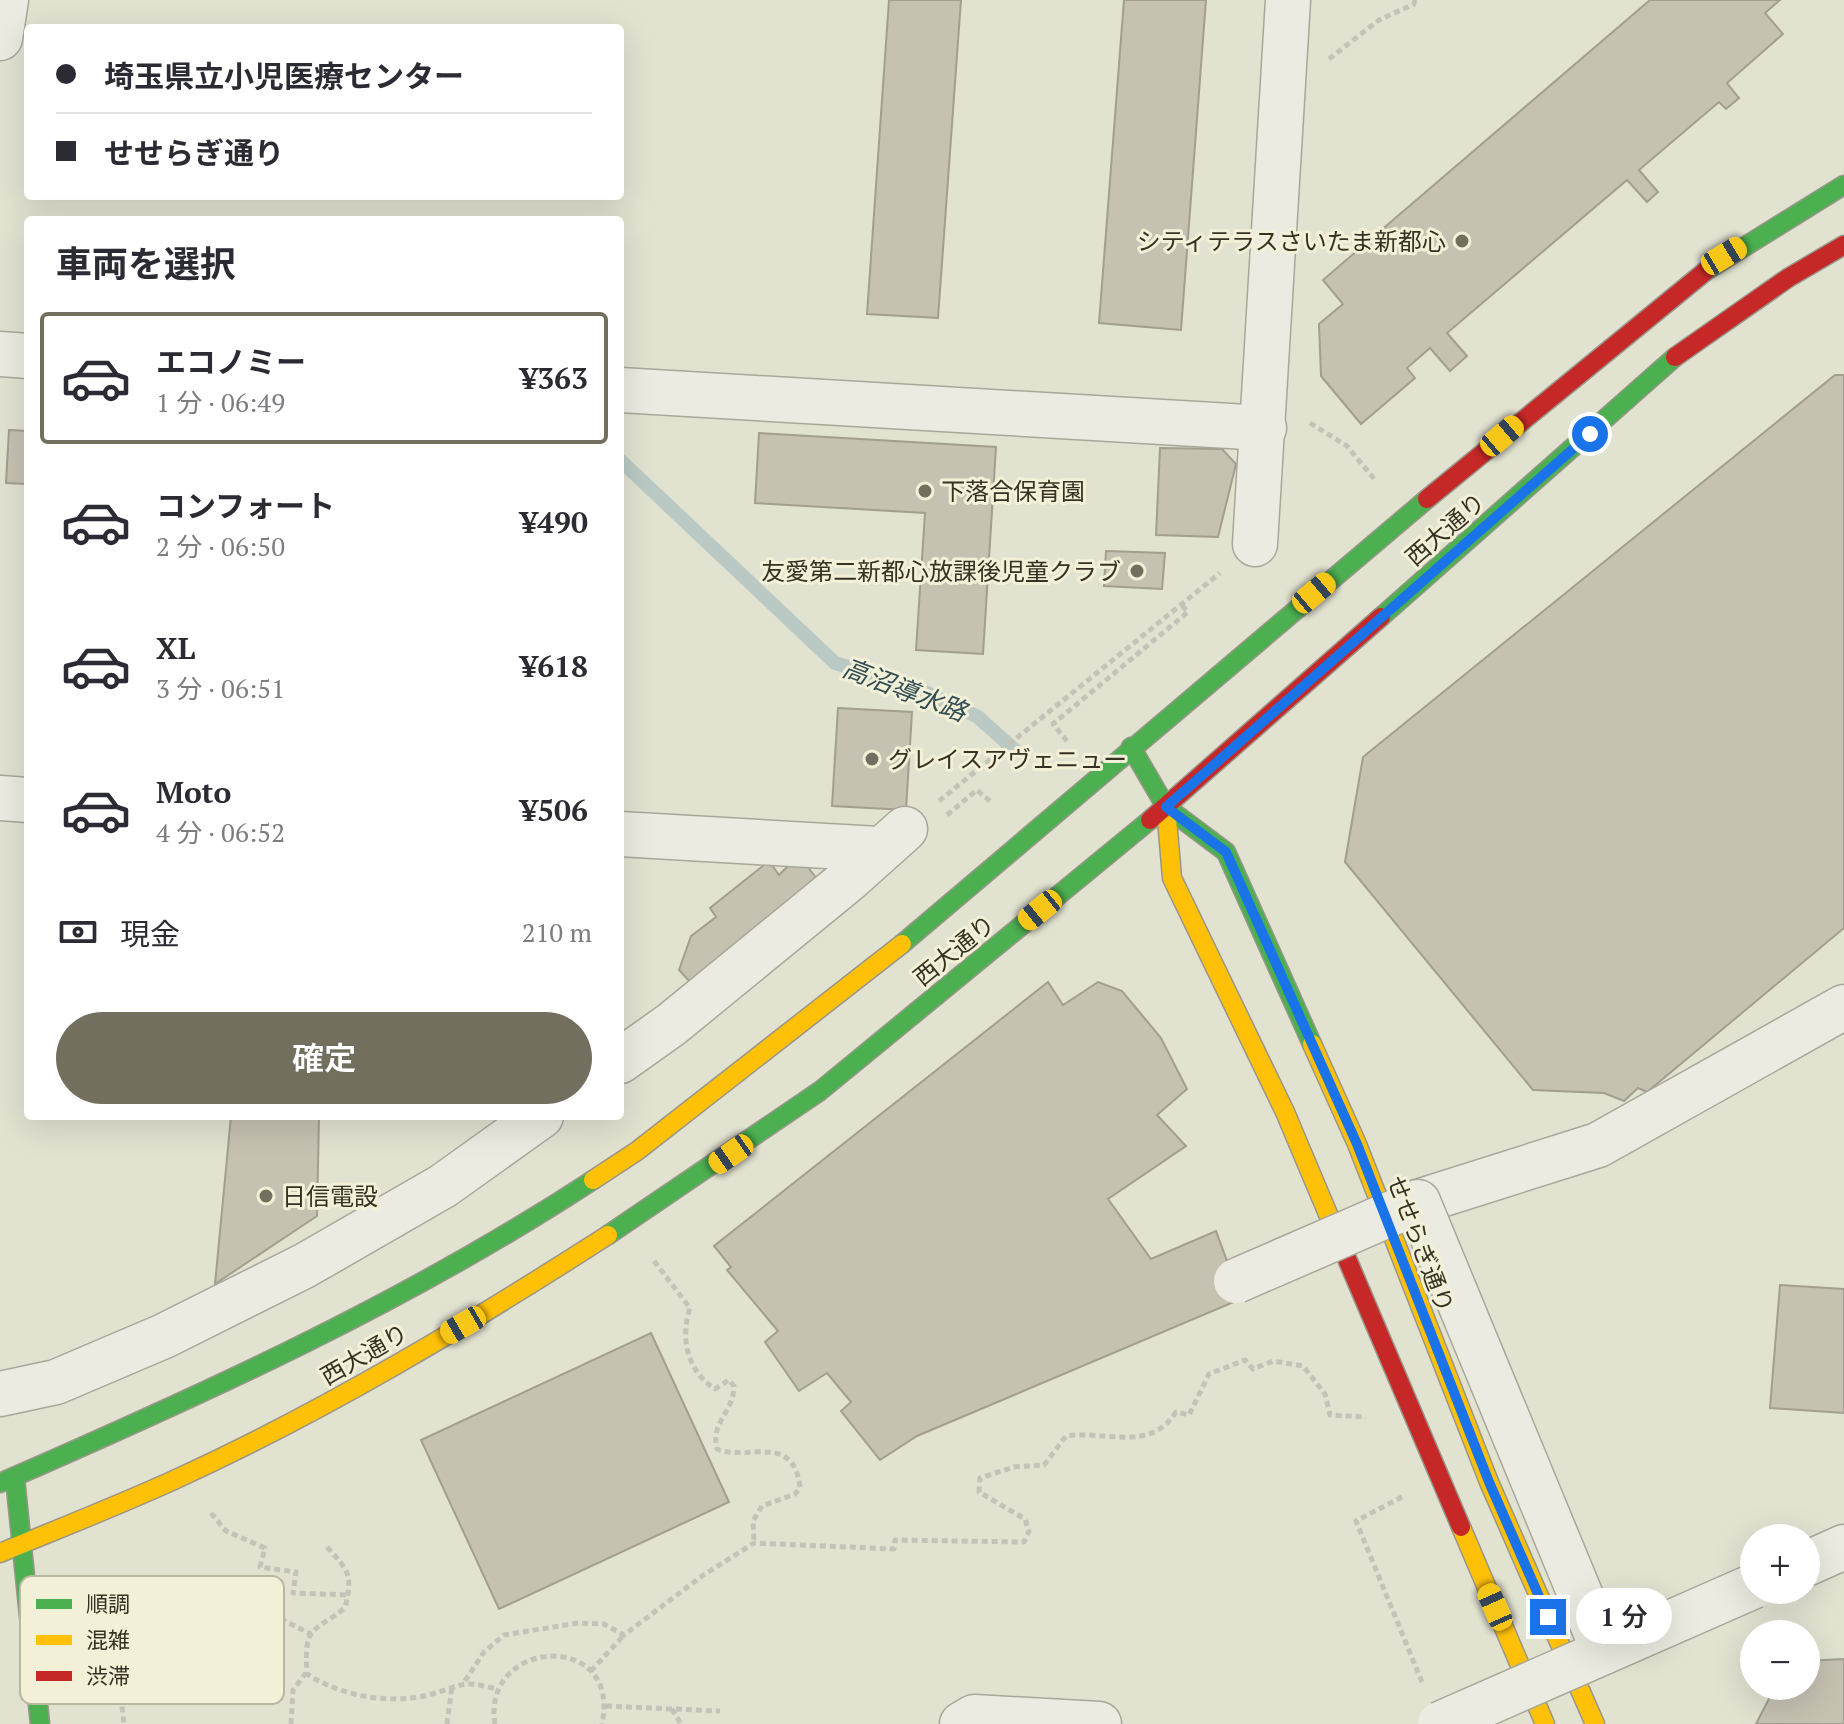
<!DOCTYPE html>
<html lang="ja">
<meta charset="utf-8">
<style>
body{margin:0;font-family:"PT Serif","Noto Sans JP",serif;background:#f2f2f3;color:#2b2b33;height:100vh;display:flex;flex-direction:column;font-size:30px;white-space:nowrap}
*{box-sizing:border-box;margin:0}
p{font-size:26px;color:#7c7c81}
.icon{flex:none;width:44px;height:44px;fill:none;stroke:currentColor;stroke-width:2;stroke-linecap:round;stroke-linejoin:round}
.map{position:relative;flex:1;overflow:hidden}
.drawer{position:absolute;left:24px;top:216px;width:600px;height:904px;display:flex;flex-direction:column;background:#fff;border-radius:8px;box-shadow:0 8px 32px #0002}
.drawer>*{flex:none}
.banner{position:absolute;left:24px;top:24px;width:600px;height:176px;border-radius:8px;box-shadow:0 8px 32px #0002;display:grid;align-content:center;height:176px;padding:0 32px;background:#fff}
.fabs{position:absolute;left:1740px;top:1524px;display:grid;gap:16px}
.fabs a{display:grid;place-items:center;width:80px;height:80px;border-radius:50%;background:#fff;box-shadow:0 8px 32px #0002;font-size:40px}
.end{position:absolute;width:36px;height:36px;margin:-18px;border:10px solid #1a73e8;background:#fff;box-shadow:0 0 0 4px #fff}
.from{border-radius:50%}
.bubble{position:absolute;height:56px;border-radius:28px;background:#fff;box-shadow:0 8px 32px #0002;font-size:26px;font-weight:600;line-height:56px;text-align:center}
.car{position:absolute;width:24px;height:48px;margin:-24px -12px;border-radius:10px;box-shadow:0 0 6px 2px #0007;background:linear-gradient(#f5c518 24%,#345 0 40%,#f5c518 0 76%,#345 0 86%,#f5c518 0)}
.banner b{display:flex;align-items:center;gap:28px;height:76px;font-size:30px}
.banner b+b{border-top:2px solid #e1e1e2}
.banner i{width:20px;height:20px;background:#2b2b33}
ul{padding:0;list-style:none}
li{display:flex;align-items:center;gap:24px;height:132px;margin:0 16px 12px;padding:0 16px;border:4px solid transparent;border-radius:8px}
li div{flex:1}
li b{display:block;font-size:30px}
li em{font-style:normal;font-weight:600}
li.current{border-color:#726f5f}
li>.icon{width:72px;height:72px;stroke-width:1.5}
h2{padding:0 32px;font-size:36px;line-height:96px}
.pay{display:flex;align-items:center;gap:20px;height:88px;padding:0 32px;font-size:30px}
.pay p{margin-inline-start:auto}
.cta{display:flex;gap:16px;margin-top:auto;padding:16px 32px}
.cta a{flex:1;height:92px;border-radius:48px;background:#726f5f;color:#fff;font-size:32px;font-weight:600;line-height:92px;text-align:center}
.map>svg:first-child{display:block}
</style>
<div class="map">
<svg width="1844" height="1724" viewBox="0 0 1844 1724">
<rect width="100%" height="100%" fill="#e2e2d1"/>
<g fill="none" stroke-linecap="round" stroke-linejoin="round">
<!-- stream -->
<path stroke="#bac9c4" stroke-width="14" d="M620 460 835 663 921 690 978 717 1016 751"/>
</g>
<!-- building -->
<g fill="#c6c2b2" stroke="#a29e90" stroke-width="2">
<path d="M889 0H961L938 318 867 314Z"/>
<path d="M1124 0H1206L1181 330 1099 323Z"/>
<path d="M1650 0H1780L1765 13 1783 34 1727 83 1739 98 1726 109 1719 102 1639 170 1658 192 1647 202 1627 180 1447 333 1467 356 1450 371 1430 348 1407 368 1415 378 1361 424 1321 376 1319 324 1343 304 1323 280Z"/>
<path d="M1835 375H1844V928L1647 1092 1638 1088 1624 1101 1604 1093 1533 1090 1345 862 1363 757Z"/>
<path d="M9 430 28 431V484L6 483Z"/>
<path d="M759 433 996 447 983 654 916 650 925 513 755 503Z"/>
<path d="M1160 448 1222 449 1236 464 1218 537 1156 535Z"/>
<path d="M1106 551 1165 553 1162 589 1104 586Z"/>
<path d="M838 708 912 712 906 810 832 806Z"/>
<path d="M799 855 822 886 691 983 679 970 691 936 716 917 710 908 769 861 779 875Z"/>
<path d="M1048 982 1063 1005 1098 982 1122 991 1161 1038 1187 1089 1157 1115 1186 1146 1108 1199 1151 1259 1216 1231 1241 1299 917 1436 880 1460 841 1411 851 1402 827 1373 799 1391 765 1342 778 1331 727 1270 731 1267 714 1246Z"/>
<path d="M231 1116H319L317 1216 215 1284Z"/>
<path d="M1780 1285 1844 1289V1413L1770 1408Z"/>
<path d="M651 1333 729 1502 499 1609 421 1440Z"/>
<path d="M1844 1659V1724H1756L1775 1687 1806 1686V1661Z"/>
</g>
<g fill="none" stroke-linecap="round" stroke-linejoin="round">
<!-- street casing -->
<g stroke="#a8a799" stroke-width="47">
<g id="street">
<path d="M0 38 6 0"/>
<path d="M0 354 28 356"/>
<path d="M620 390 1264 428"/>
<path d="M1255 544 1288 0"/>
<path d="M0 798 28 800"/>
<path d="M620 834 878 849"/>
<path d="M620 1061 672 1024 848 880 905 829"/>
<path d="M1418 1202 1598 1145 1844 1007"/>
<path d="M0 1394 56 1382 164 1336 304 1266 443 1186 541 1116"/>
<path d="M1806 1564 1844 1547"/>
<path d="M962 1724 974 1717 1099 1724"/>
</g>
</g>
<!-- fast casing -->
<g stroke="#989689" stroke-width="21">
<g id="fast">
<path d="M1707 270 1844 185"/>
<path d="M1381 617 1675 357"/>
<path d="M1131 747 1166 807 1226 852 1312 1044"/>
<path d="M902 944 1427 499"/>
<path d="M608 1235 820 1091 1150 820"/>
<path d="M15 1478 40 1724"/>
<path d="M0 1483C204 1394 407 1302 593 1180"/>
</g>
</g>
<!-- slow casing -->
<g stroke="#989689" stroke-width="21">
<g id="slow">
<path d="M1166 807 1172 878 1285 1112 1336 1233"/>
<path d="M1312 1044 1357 1144 1489 1482 1595 1724"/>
<path d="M593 1180 637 1151 902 944"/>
<path d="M1461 1527 1545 1724"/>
<path d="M0 1553C58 1529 117 1506 174 1480 325 1411 468 1325 608 1235"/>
</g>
</g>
<!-- jam casing -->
<g stroke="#989689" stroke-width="21">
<g id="jam">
<path d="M1675 357 1788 278 1844 245"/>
<path d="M1427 499 1707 270"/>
<path d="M1150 820 1381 617"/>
<path d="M1336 1233 1461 1527"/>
</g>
</g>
<!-- path -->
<g stroke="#c3c3b8" stroke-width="5" stroke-dasharray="6 4" stroke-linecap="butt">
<path d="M1329 59 1379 20 1414 4 1415 0"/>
<path d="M1310 423 1347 446 1375 480"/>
<path d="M1067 741 1053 724 1188 612 1181 604"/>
<path d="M939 801 1220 573"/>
<path d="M947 815 977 790 992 803"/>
<path d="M654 1261 690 1308C680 1338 687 1371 715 1389L729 1380 734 1386C734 1412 710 1422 717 1449 747 1462 794 1431 800 1488L795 1494 762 1506 753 1521 754 1543"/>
<path d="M1402 1497 1356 1521 1422 1682"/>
<path d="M211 1513 226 1531 265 1548 260 1567 296 1572 293 1593 348 1595"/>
<path d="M327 1547C349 1571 353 1575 345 1608 312 1634 304 1624 307 1674 343 1697 391 1705 432 1694 466 1684 461 1680 497 1689"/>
<path d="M72 1598 114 1582V1641L124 1724"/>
<path d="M113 1601 224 1598 233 1618 285 1621 311 1634"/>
<path d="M591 1671 624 1635"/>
<path d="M465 1681 484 1652 504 1635 578 1623 604 1624 624 1635 702 1576 754 1543 894 1549 895 1540 1024 1542 1029 1531 1025 1519 979 1492 980 1478 1014 1467 1044 1465 1066 1436C1106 1430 1150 1453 1176 1412L1189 1415 1209 1374 1245 1360 1253 1369 1273 1361 1303 1366 1325 1394 1330 1415 1366 1417"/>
<path d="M606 1706 720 1711"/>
<path d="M672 1709 681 1724"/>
<path d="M291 1724 293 1690 306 1673"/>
<path d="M447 1724 452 1687"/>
<path d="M495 1724C481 1638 622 1629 602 1724"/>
</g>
<!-- street -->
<use href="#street" stroke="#ebebe1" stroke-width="44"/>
<!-- fast -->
<use href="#fast" stroke="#4caf50" stroke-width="18"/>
<!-- slow -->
<use href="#slow" stroke="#ffc107" stroke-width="18"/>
<!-- jam -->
<use href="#jam" stroke="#c62828" stroke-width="18"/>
<!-- street-bridge casing -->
<g stroke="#a8a799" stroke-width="47" stroke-linecap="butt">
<g id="street-bridge">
<path d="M1236 1281 1418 1202 1604 1652"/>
<path d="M1440 1724 1754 1586"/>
</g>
</g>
<!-- street-bridge -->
<use href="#street-bridge" stroke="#ebebe1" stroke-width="44"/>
</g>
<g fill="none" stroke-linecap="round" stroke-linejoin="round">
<!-- route -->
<path stroke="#1a73e8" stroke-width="10" d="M1548 1617 1489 1482 1357 1144 1226 852 1166 807 1590 434"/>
</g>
<!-- markers -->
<g fill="#726f5f" stroke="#f2f1d8" stroke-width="3">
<circle cx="1462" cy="241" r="8"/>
<circle cx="925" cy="491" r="8"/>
<circle cx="1137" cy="571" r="8"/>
<circle cx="872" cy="759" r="8"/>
<circle cx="266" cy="1196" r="8"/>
</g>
<g text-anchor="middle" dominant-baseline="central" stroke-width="6" stroke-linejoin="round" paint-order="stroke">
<!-- poi labels -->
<g font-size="24" fill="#363122" stroke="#f2f1d8" text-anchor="start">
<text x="1446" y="241" text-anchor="end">シティテラスさいたま新都心</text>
<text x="941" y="491">下落合保育園</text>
<text x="1121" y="571" text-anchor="end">友愛第二新都心放課後児童クラブ</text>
<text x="888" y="759">グレイスアヴェニュー</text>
<text x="282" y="1196">日信電設</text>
</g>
<!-- street labels -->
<g font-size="24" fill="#363122" stroke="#f2f1d8">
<text transform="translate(1445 529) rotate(-41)">西大通り</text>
<text transform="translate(954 950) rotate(-39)">西大通り</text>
<text transform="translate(1421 1244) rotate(69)">せせらぎ通り</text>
<text transform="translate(364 1354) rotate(-30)">西大通り</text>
</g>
<!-- water labels -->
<g font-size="26" font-style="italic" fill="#334d54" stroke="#f2f1d8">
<text transform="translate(905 689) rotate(21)">高沼導水路</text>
</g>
</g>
<!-- legend -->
<rect x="20" y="1576" width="264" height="128" rx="12" fill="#f2f1d8" stroke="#bab7a1" stroke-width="2"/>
<rect x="36" y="1599" width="36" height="10" fill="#4caf50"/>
<rect x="36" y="1635" width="36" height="10" fill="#ffc107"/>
<rect x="36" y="1671" width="36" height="10" fill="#c62828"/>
<g font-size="22" fill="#363122">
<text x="86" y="1612">順調</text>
<text x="86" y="1648">混雑</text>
<text x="86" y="1684">渋滞</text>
</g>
</svg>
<div class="fabs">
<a>+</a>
<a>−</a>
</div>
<i class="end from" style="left:1590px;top:434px"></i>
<i class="end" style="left:1548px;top:1617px"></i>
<div class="bubble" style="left:1576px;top:1588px;width:96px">1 分</div>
<i class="car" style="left:1724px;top:256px;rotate:59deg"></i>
<i class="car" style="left:1502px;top:436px;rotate:50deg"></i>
<i class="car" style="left:1314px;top:593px;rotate:50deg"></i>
<i class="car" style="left:1040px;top:910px;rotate:231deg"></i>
<i class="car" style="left:731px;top:1154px;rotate:235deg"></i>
<i class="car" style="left:463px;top:1325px;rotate:240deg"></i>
<i class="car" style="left:1495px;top:1607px;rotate:336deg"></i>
<div class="banner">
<b><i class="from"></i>埼玉県立小児医療センター</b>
<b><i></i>せせらぎ通り</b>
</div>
<section class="drawer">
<h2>車両を選択</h2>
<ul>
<li class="current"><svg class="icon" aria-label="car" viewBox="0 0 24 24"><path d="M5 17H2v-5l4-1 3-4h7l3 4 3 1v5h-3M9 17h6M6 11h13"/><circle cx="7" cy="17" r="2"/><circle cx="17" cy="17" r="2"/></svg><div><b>エコノミー</b><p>1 分 · 06:49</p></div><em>¥363</em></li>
<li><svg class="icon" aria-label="car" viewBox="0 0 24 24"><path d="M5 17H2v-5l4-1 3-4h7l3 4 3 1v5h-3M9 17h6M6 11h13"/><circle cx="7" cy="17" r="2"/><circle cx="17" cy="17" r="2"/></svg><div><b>コンフォート</b><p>2 分 · 06:50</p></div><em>¥490</em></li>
<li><svg class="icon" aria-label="car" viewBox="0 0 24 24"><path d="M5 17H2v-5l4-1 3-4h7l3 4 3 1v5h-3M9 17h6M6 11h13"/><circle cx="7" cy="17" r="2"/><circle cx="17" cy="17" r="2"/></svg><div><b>XL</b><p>3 分 · 06:51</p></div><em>¥618</em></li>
<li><svg class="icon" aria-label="car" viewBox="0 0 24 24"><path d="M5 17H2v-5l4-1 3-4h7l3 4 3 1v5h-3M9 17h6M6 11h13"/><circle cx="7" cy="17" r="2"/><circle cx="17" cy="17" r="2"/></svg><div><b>Moto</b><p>4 分 · 06:52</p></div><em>¥506</em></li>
</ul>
<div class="pay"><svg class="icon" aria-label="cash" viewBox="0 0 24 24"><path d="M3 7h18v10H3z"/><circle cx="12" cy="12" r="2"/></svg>現金<p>210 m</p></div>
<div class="cta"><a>確定</a></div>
</section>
</div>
